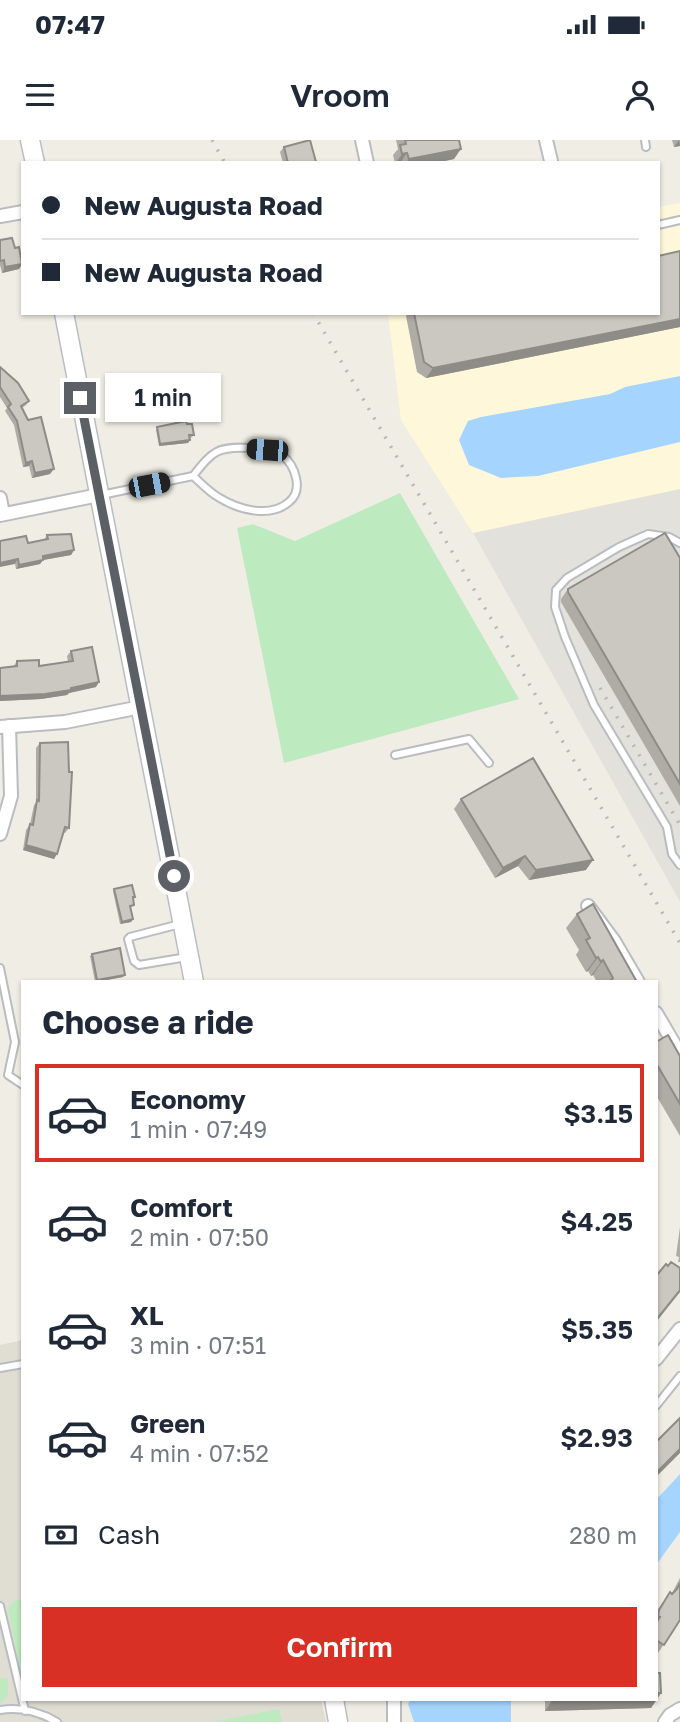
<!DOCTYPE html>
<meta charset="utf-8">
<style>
body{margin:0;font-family:"Golos Text",sans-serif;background:#f6f6f7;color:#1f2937;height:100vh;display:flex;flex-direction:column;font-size:26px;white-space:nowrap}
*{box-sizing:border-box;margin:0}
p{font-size:23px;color:#747a83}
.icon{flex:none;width:38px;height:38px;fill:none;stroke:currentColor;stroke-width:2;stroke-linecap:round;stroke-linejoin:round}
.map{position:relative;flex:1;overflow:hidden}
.sheet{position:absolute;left:21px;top:840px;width:637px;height:721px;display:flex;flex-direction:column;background:#fff;border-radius:0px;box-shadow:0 2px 5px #0004}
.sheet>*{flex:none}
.guide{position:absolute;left:21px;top:21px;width:639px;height:154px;border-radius:0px;box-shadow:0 2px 5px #0004;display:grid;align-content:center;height:154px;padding:0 21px;background:#fff}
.end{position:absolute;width:32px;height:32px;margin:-16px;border:9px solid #5c6066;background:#fff;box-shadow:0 0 0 4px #fff}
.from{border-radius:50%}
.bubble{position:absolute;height:49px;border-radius:0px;background:#fff;box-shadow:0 2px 5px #0004;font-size:23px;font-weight:600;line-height:49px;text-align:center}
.car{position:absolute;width:21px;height:42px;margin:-21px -10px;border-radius:9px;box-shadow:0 0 5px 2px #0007;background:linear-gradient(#222 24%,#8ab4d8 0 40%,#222 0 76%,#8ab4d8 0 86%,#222 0)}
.guide b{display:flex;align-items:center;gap:24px;height:66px;font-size:26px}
.guide b+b{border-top:2px solid #e0e1e3}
.guide i{width:18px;height:18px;background:#1f2937}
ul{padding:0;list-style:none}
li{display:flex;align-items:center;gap:21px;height:98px;margin:0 14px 10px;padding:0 7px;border:4px solid transparent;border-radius:0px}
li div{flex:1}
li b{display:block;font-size:26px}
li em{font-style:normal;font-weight:600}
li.current{border-color:#d93025}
li>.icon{width:63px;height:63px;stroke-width:1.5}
h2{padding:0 21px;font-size:32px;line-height:84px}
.pay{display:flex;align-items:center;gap:18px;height:77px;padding:0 21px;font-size:26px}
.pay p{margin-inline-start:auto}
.button{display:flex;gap:14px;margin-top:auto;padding:14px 21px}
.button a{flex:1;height:80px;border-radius:0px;background:#d93025;color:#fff;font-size:28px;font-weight:600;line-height:80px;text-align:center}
.status{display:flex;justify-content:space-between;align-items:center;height:49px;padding:0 35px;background:#fff;direction:ltr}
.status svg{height:19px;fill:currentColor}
header{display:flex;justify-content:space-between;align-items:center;height:91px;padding:0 21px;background:#fff;font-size:32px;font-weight:600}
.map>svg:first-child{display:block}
</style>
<div class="status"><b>07:47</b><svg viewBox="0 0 49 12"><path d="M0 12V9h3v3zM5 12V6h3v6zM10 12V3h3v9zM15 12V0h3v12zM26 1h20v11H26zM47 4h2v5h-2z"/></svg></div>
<header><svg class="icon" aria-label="menu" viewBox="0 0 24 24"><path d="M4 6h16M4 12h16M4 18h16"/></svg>Vroom<svg class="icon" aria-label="person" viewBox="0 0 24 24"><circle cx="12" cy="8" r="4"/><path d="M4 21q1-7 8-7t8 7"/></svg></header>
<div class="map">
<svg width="680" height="1582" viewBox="0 0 680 1582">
<rect width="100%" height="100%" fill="#f0eee4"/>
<!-- commercial -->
<path fill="#fff7da" d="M680 63V762L473 393 401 280 388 173H658V67Z"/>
<!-- industrial -->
<path fill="#e3e1dc" d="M680 349V762L473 393Z"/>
<!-- education -->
<path fill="#e0ddd3" d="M23 1200V1559H321L326 1582H0V1205Z"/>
<!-- green -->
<g fill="#beeabf">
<path d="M400 353 519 559 284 623 237 388 253 384 295 401Z"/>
<path d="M21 1459 23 1461V1530L20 1529 8 1469 13 1462Z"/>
<path d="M8 1538V1555L0 1564V1539Z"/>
<path d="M279 1569 282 1582H213Z"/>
</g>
<!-- water -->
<g fill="#a5d5ff">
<path d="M680 236V302L538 336 501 338 469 325 459 300 468 281 481 277 610 254 625 247Z"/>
<path d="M680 1334V1392L656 1425V1360Z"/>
<path d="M411 1559H511V1582H414L408 1564Z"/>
</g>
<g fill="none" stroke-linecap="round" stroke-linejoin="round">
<!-- lane casing -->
<g stroke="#b9bcc1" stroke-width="10">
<g id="lane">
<path d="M645 0 646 7"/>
<path d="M658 85 680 80"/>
<path d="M101 355 193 336C201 343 209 352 218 357 237 369 269 379 289 362 304 350 295 325 282 315 273 309 261 309 251 308 217 306 213 311 193 336"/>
<path d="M680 403 669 397 648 394 619 407 567 438 556 450 555 467 565 497 594 565 667 687 672 714 680 725"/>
<path d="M395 615 469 599 489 623"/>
<path d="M180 784 130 797 128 799 134 821 139 825 187 817"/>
<path d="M0 828 15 902 8 935 23 945"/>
<path d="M0 1228 23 1224"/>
<path d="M656 1266 680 1236"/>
<path d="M0 1466 25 1571"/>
<path d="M0 1570C20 1567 40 1572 57 1582"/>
</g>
</g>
<!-- street casing -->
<g stroke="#b9bcc1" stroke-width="16">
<g id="street">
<path d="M362 0 367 23"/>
<path d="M546 0 551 21"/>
<path d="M0 76 23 72"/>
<path d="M0 358 3 374"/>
<path d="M0 375 99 355"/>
<path d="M0 587 65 582 141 567"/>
<path d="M0 694 11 656 9 586"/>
<path d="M588 766 614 801 638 842"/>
<path d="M656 873 680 914"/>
<path d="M656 1219 680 1189"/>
<path d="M394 1559V1582"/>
<path d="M665 1582 670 1575 680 1569"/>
</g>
</g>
<!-- secondary casing -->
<g stroke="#babdc3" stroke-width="21">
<g id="secondary">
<path d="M30 0 35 23"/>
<path d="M64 173 194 842"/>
<path d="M334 1559 338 1582"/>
</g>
</g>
<!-- lane -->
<use href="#lane" stroke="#fff" stroke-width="6"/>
<!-- street -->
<use href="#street" stroke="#fff" stroke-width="12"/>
<!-- secondary -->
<use href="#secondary" stroke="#fff" stroke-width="18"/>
<!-- rail -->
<g stroke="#b6b7b7" stroke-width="3.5" stroke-dasharray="2 9" stroke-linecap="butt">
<path d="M212 0 225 23"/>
<path d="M313 173 680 803"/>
<path d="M600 548 680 685"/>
</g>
</g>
<!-- wall -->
<g fill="#afaca6">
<path d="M396 0H459L454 19 435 23H395L393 15 398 9Z"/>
<path d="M672 0H680V6L674 7Z"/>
<path d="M284 7 315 23H283L280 12Z"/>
<path d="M0 100 15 108 22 124 19 129 2 133 0 125Z"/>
<path d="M680 111V187L426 238 417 232 406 176 408 173H414Z"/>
<path d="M0 227 29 261 26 265 22 268 50 334 32 338 29 326 23 327 14 285 5 271 7 268 0 257Z"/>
<path d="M187 284 194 295 192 297 190 298V300L188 303 159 306 156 290 157 287Z"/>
<path d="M47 395 74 410 71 415 43 420 40 424 16 429 15 424 28 403 44 400Z"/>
<path d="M680 418V666L561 462V459L568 449Z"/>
<path d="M71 511 96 547 69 553 67 555 41 559 0 561V528L13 527 17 521 39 526 68 522 67 516Z"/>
<path d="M40 603 69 688 65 693H64L54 719 23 710 26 690 30 684 34 665 36 663V608Z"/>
<path d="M461 659 586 730 529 740 518 726 495 738 454 669Z"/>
<path d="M114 749 133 759 132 767 130 768 133 779 131 782 120 784 113 751Z"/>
<path d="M577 774 637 842H597L593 835 591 836 588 831 586 832 576 815 579 810 566 788Z"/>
<path d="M92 814 123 837 95 842 90 816Z"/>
<path d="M656 902 680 916V996L656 955Z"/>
<path d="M680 1087V1122H678L679 1117 676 1116Z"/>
<path d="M680 1438V1480L656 1516V1472L670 1452 672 1453Z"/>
<path d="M661 1553 651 1568 545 1571V1559H656Z"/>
</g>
<!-- shaded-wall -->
<g fill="#8e8c87">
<path d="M679 0 680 6 674 7Z"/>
<path d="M461 9 454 19 435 23H406L409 19Z"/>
<path d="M407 13 400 23H396L402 14Z"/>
<path d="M22 124 19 129 2 133 5 127Z"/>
<path d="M680 179V187L426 238 433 228Z"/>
<path d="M190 300 188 303 159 306 160 304Z"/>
<path d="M32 321 29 326 23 327 26 323Z"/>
<path d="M54 329 50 334 32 338 35 333Z"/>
<path d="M74 410 71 415 43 420 40 424 16 429 19 425 43 416Z"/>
<path d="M18 419 15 424 0 427V423Z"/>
<path d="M99 542 96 547 69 553 67 555 41 559 0 561V556L71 548Z"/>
<path d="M26 705 57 714 54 719 23 710Z"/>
<path d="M525 716 518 726 495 738 503 728Z"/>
<path d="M593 720 586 730 529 740 536 730Z"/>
<path d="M133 779 131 782 120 784 122 782Z"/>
<path d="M598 817 588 831 586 832 596 818Z"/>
<path d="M603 820 593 835 591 836 601 822Z"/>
<path d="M125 835 123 837 96 842 97 840Z"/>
<path d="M680 1150V1152L656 1182V1180Z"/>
<path d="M680 1309V1313L656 1337V1333Z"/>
<path d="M656 1553H661L651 1568 545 1571 553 1559H656Z"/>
</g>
<!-- building -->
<g fill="#cbc8c1" stroke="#8e8c87" stroke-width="2">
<path d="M310 0 316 22 288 23 284 7Z"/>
<path d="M405 0H459L461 9 409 19 407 13 402 14 400 5 406 4Z"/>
<path d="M12 98 15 108 19 107 22 124 5 127 4 120 0 121V100Z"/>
<path d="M680 111V179L433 228 424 222 414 173H658V116Z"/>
<path d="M0 227 18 243 29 261 21 266 28 280 41 277 54 329 35 333 32 321 26 323 17 281 8 267 11 264 0 247Z"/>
<path d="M186 281 187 284H192L194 295H189L190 300 160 304 157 287Z"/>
<path d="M665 393 680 418V644L568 452V449Z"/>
<path d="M71 394 74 410 43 416V420L19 425 18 419 0 423V401L26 396 28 403 48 399 47 395Z"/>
<path d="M92 507 99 542 71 548V550L45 554 0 556V528L17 526V521L39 520V526L73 521 71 511Z"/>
<path d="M68 602 69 632H72L69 688 65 687 57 714 26 705 30 684 33 685 37 660 39 661 40 603Z"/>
<path d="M533 618 593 720 536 730 525 716 503 728 461 659Z"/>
<path d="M132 745 135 757H133L134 765 130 766 133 779 122 782 114 749Z"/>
<path d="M593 764 637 842H612L611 840 613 838 603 820 601 822 598 817 596 818 586 800 590 798 577 774Z"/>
<path d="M120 808 125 835 97 840 92 814Z"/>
<path d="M668 895 680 916V964L656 923V902Z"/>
<path d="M671 1122 680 1128V1150L656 1180V1136L666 1124 668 1126Z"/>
<path d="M680 1278V1309L656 1333V1302Z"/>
<path d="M680 1443V1480L664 1505 656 1500V1483L660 1477 658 1476 659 1470 670 1452 672 1454 677 1449Z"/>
<path d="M656 1533H660L661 1553H656Z"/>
</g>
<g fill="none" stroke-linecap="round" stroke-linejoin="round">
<!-- route -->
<path stroke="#5c6066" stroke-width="9" d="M80 258 174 736"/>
</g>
</svg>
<i class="end from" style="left:174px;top:736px"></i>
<i class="end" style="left:80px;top:258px"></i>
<div class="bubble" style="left:105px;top:233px;width:116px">1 min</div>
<i class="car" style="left:267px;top:310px;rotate:274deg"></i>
<i class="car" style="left:149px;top:345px;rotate:79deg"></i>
<div class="guide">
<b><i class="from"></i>New Augusta Road</b>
<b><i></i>New Augusta Road</b>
</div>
<section class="sheet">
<h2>Choose a ride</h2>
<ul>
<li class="current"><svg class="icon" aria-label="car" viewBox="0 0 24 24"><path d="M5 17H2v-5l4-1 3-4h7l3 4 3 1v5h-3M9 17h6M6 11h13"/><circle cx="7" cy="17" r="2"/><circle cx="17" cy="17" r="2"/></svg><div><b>Economy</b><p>1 min · 07:49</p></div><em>$3.15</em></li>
<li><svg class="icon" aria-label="car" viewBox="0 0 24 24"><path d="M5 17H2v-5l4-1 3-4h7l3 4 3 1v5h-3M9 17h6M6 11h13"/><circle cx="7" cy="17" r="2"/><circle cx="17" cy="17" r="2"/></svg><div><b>Comfort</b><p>2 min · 07:50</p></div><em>$4.25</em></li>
<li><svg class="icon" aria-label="car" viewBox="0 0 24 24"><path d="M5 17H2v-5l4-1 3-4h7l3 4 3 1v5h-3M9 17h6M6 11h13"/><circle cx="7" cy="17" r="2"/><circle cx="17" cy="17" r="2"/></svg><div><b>XL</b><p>3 min · 07:51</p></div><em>$5.35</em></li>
<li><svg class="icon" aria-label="car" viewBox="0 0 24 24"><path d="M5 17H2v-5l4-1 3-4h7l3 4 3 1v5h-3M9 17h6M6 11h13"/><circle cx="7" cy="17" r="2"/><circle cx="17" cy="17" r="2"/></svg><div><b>Green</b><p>4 min · 07:52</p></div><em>$2.93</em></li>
</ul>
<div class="pay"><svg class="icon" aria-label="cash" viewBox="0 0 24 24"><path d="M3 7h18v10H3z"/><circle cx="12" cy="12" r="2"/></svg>Cash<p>280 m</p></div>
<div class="button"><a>Confirm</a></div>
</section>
</div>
